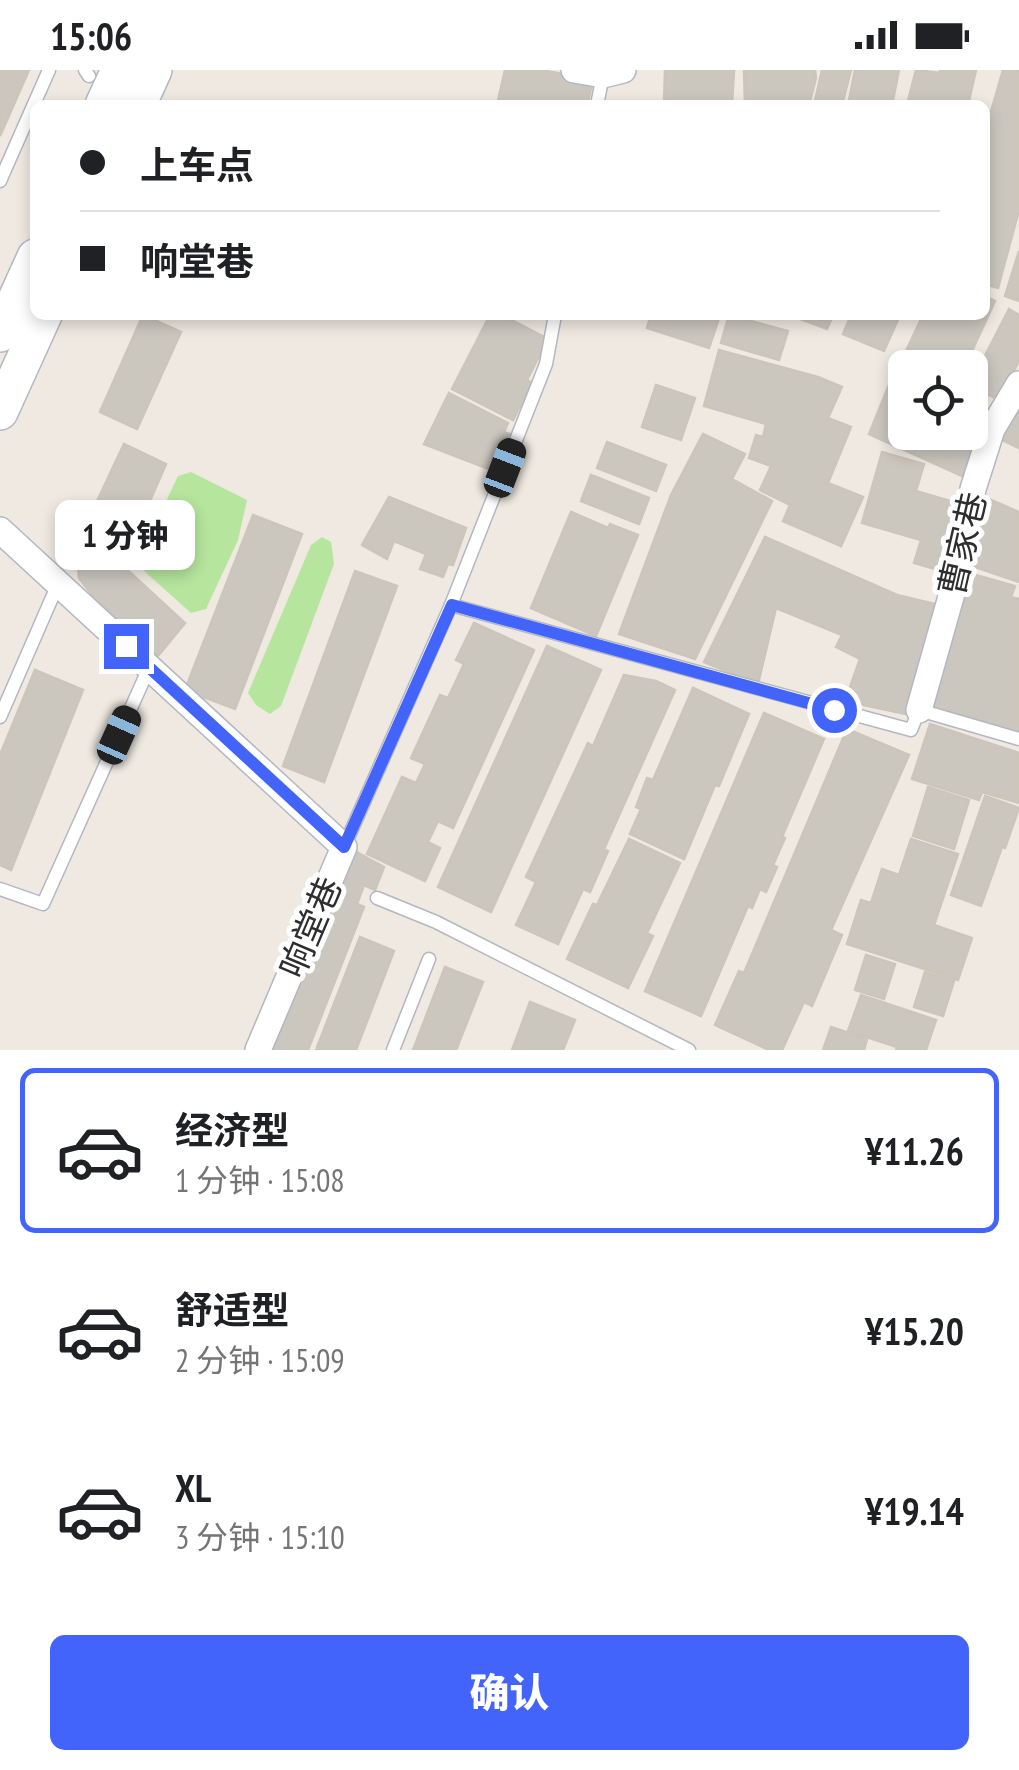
<!DOCTYPE html>
<html lang="zh">
<meta charset="utf-8">
<style>
body{margin:0;font-family:"PT Sans Narrow","Noto Sans SC",sans-serif;background:#f2f2f2;color:#202124;height:100vh;display:flex;flex-direction:column;font-size:38px;white-space:nowrap}
*{box-sizing:border-box;margin:0}
p{font-size:32px;color:#757577}
.icon{flex:none;width:55px;height:55px;fill:none;stroke:currentColor;stroke-width:2;stroke-linecap:round;stroke-linejoin:round}
.map{position:relative;height:980px;overflow:hidden}
.drawer{display:flex;flex-direction:column;background:#fff;flex:1}
.drawer>*{flex:none}
.banner{position:absolute;left:30px;top:30px;width:960px;height:220px;border-radius:15px;box-shadow:0 5px 15px #0003;display:grid;align-content:center;height:220px;padding:0 50px;background:#fff}
.tools{position:absolute;left:888px;top:280px;display:grid;gap:20px}
.tools a{display:grid;place-items:center;width:100px;height:100px;border-radius:15px;background:#fff;box-shadow:0 5px 15px #0003;font-size:50px}
.end{position:absolute;width:45px;height:45px;margin:-22px;border:12px solid #4264fb;background:#fff;box-shadow:0 0 0 5px #fff}
.from{border-radius:50%}
.bubble{position:absolute;height:70px;border-radius:15px;background:#fff;box-shadow:0 5px 15px #0003;font-size:32px;font-weight:800;line-height:70px;text-align:center}
.car{position:absolute;width:30px;height:60px;margin:-30px -15px;border-radius:12px;box-shadow:0 0 8px 2px #0007;background:linear-gradient(#222 24%,#8ab4d8 0 40%,#222 0 76%,#8ab4d8 0 86%,#222 0)}
.banner b{display:flex;align-items:center;gap:35px;height:95px;font-size:38px}
.banner b+b{border-top:2px solid #e0e0e0}
.banner i{width:25px;height:25px;background:#202124}
ul{padding:18px 0 0;list-style:none}
li{display:flex;align-items:center;gap:30px;height:165px;margin:0 20px 15px;padding:0 30px;border:5px solid transparent;border-radius:15px}
li div{flex:1}
li b{display:block;font-size:38px}
li em{font-style:normal;font-weight:800}
li.current{border-color:#4264fb}
li>.icon{width:90px;height:90px;stroke-width:1.5}
.action{display:flex;gap:20px;margin-top:auto;padding:20px 50px}
.action a{flex:1;height:115px;border-radius:15px;background:#4264fb;color:#fff;font-size:40px;font-weight:800;line-height:115px;text-align:center}
.status{display:flex;justify-content:space-between;align-items:center;height:70px;padding:0 50px;background:#fff;direction:ltr}
.status svg{height:28px;fill:currentColor}
.map>svg:first-child{display:block}
</style>
<div class="status"><b>15:06</b><svg viewBox="0 0 49 12"><path d="M0 12V9h3v3zM5 12V6h3v6zM10 12V3h3v9zM15 12V0h3v12zM26 1h20v11H26zM47 4h2v5h-2z"/></svg></div>
<div class="map">
<svg width="1019" height="980" viewBox="0 0 1019 980">
<rect width="100%" height="100%" fill="#efe9e1"/>
<!-- green -->
<g fill="#b6e59e">
<path d="M191 402 247 430 238 470 206 539 191 543 143 500 138 491 178 406Z"/>
<path d="M322 467 331 472 334 494 281 636 270 644 256 635 248 623 311 475Z"/>
</g>
<!-- building -->
<g fill="#cbc7bf" stroke="#cbc5ba" stroke-width="2.5">
<path d="M0 0H29L0 66Z"/>
<path d="M505 0H542L593 10 587 35H497Z"/>
<path d="M665 0H734L732 35H664Z"/>
<path d="M744 0H815L816 8 809 35H745Z"/>
<path d="M822 0H851L842 35H814Z"/>
<path d="M855 0H899L892 35H848Z"/>
<path d="M916 0 940 3V0H976L968 35H907Z"/>
<path d="M1003 0H1019V140L998 218 985 214V63Z"/>
<path d="M1019 181V231L1005 226Z"/>
<path d="M985 226 995 231 964 298H907L900 294 923 245H985Z"/>
<path d="M1009 239 1019 245V291L999 330 970 315Z"/>
<path d="M143 245 181 262 137 359 100 342Z"/>
<path d="M490 245H502L548 269 527 310 532 313 513 350 452 319Z"/>
<path d="M651 245H720L709 278 647 258Z"/>
<path d="M729 245 788 261 779 290 721 273Z"/>
<path d="M790 245H833L827 259Z"/>
<path d="M851 245H900L884 281 843 264Z"/>
<path d="M719 280 818 307 842 317 828 348 851 357 828 413 863 427 841 476 783 451 790 435 760 420 771 396 749 388 756 365 763 367 766 354 704 336Z"/>
<path d="M891 310 905 316V362H962L984 373 971 410 869 364Z"/>
<path d="M656 315 695 328 681 370 642 357Z"/>
<path d="M449 323 508 353 504 362 509 364 491 400 424 374Z"/>
<path d="M1019 328V378L996 367Z"/>
<path d="M703 364 745 384 732 409 772 431 695 589 619 564 671 425Z"/>
<path d="M607 372 666 395 656 421 597 398Z"/>
<path d="M124 374 166 394 122 495 185 553 158 586 96 530 79 508 77 485 83 461Z"/>
<path d="M882 382 924 394 916 421 964 435 945 502 914 493 921 470 862 453Z"/>
<path d="M591 405 649 428 639 454 581 431Z"/>
<path d="M389 427 466 458 453 495 448 494 443 507 420 499 426 484 394 471 387 489 362 475Z"/>
<path d="M984 427 1019 442V512L960 492Z"/>
<path d="M571 442 608 458 610 454 638 465 596 566 531 538Z"/>
<path d="M253 445 302 464 235 639 185 620Z"/>
<path d="M765 467 897 525 943 536 914 637 905 644 845 631 860 589 836 577 842 565 776 538 758 614 704 592Z"/>
<path d="M355 501 397 516 324 712 283 696Z"/>
<path d="M965 502 1015 516 1011 527 1019 529V662L927 636Z"/>
<path d="M474 553 534 580 453 758 438 751 428 772 440 778 425 811 367 784 402 707 416 713 425 694 411 688 440 625 448 628 464 594 456 590Z"/>
<path d="M547 576 601 600 491 842 438 817Z"/>
<path d="M35 600 83 620 11 800 0 795V685Z"/>
<path d="M624 605 656 611 675 620 604 779 608 781 590 822 583 819 558 874 516 855 536 812 526 807 588 673 593 676Z"/>
<path d="M693 618 749 644 719 716 715 715 684 789 630 764 641 739 636 737 647 708 653 710Z"/>
<path d="M764 643 824 669 782 767 785 768 773 795 777 797 766 822 760 819 752 838 748 836 701 946 645 921Z"/>
<path d="M930 654 1019 683V733L982 722 979 730 912 709Z"/>
<path d="M847 659 909 685 831 860 842 865 812 936 804 932 782 980H769L715 955 739 901 744 903Z"/>
<path d="M928 717 969 730 954 779 913 766Z"/>
<path d="M985 726 1019 738 1005 778 1002 777 981 836 951 825Z"/>
<path d="M629 769 680 793 647 863 653 866 628 918 567 889 593 834 597 835Z"/>
<path d="M911 769 958 784 934 855 972 868 958 910 847 874 861 830 871 833 882 799 899 805Z"/>
<path d="M353 780 384 797 375 820 364 815 357 834 364 837 308 980H268Z"/>
<path d="M360 867 394 881 356 980H316Z"/>
<path d="M866 885 895 894 884 929 855 920Z"/>
<path d="M445 897 483 912 456 980H413Z"/>
<path d="M925 902 954 911 943 946 914 937Z"/>
<path d="M861 925 936 950 926 980H896L897 977 848 961Z"/>
<path d="M530 932 575 950 563 980H512Z"/>
<path d="M831 957 867 969 864 980H823Z"/>
</g>
<g fill="none" stroke-linecap="round" stroke-linejoin="round">
<!-- lane casing -->
<g stroke="#b4b7c1" stroke-width="15">
<g id="lane">
<path d="M85 0 89 6"/>
<path d="M597 35 603 5"/>
<path d="M0 111 49 0"/>
<path d="M451 535 546 294 555 245"/>
<path d="M0 647 58 514"/>
<path d="M344 777 451 535 911 660 919 640 1019 669"/>
<path d="M0 819 43 834 149 598"/>
<path d="M377 828 436 852 689 980"/>
<path d="M393 980 429 889"/>
</g>
</g>
<!-- street casing -->
<g stroke="#b4b7c1" stroke-width="28">
<g id="street">
<path d="M574 0 603 5 623 0"/>
<path d="M0 460 344 777 258 980"/>
<path d="M919 640 954 516 973 419 992 359 1019 314"/>
</g>
</g>
<!-- secondary casing -->
<g stroke="#b4b7c1" stroke-width="38">
<g id="secondary">
<path d="M103 35 119 0"/>
<path d="M138 35 154 0"/>
<path d="M0 264 35 187"/>
<path d="M0 342 44 245"/>
</g>
</g>
<!-- lane -->
<use href="#lane" stroke="#fff" stroke-width="12"/>
<!-- street -->
<use href="#street" stroke="#fff" stroke-width="25"/>
<!-- secondary -->
<use href="#secondary" stroke="#fff" stroke-width="35"/>
</g>
<g fill="none" stroke-linecap="round" stroke-linejoin="round">
<!-- route -->
<path stroke="#4264fb" stroke-width="12" d="M126 576 344 777 452 535 834 640"/>
</g>
<g text-anchor="middle" dominant-baseline="central" stroke-width="10" stroke-linejoin="round" paint-order="stroke">
<!-- street labels -->
<g font-size="35" fill="#2e2e2e" stroke="#fff">
<text transform="translate(962 474) rotate(-77)">曹家巷</text>
<text transform="translate(310 857) rotate(-67)">响堂巷</text>
</g>
</g>
</svg>
<div class="tools">
<a><svg class="icon" aria-label="locate" viewBox="0 0 24 24"><circle cx="12" cy="12" r="6"/><path d="M12 2v4M12 18v4M2 12h4M18 12h4"/></svg></a>
</div>
<i class="end from" style="left:834px;top:640px"></i>
<i class="end" style="left:126px;top:576px"></i>
<div class="bubble" style="left:55px;top:430px;width:140px">1 分钟</div>
<i class="car" style="left:505px;top:398px;rotate:21deg"></i>
<i class="car" style="left:119px;top:665px;rotate:24deg"></i>
<div class="banner">
<b><i class="from"></i>上车点</b>
<b><i></i>响堂巷</b>
</div>
</div>
<section class="drawer">
<ul>
<li class="current"><svg class="icon" aria-label="car" viewBox="0 0 24 24"><path d="M5 17H2v-5l4-1 3-4h7l3 4 3 1v5h-3M9 17h6M6 11h13"/><circle cx="7" cy="17" r="2"/><circle cx="17" cy="17" r="2"/></svg><div><b>经济型</b><p>1 分钟 · 15:08</p></div><em>¥11.26</em></li>
<li><svg class="icon" aria-label="car" viewBox="0 0 24 24"><path d="M5 17H2v-5l4-1 3-4h7l3 4 3 1v5h-3M9 17h6M6 11h13"/><circle cx="7" cy="17" r="2"/><circle cx="17" cy="17" r="2"/></svg><div><b>舒适型</b><p>2 分钟 · 15:09</p></div><em>¥15.20</em></li>
<li><svg class="icon" aria-label="car" viewBox="0 0 24 24"><path d="M5 17H2v-5l4-1 3-4h7l3 4 3 1v5h-3M9 17h6M6 11h13"/><circle cx="7" cy="17" r="2"/><circle cx="17" cy="17" r="2"/></svg><div><b>XL</b><p>3 分钟 · 15:10</p></div><em>¥19.14</em></li>
</ul>
<div class="action"><a>确认</a></div>
</section>
